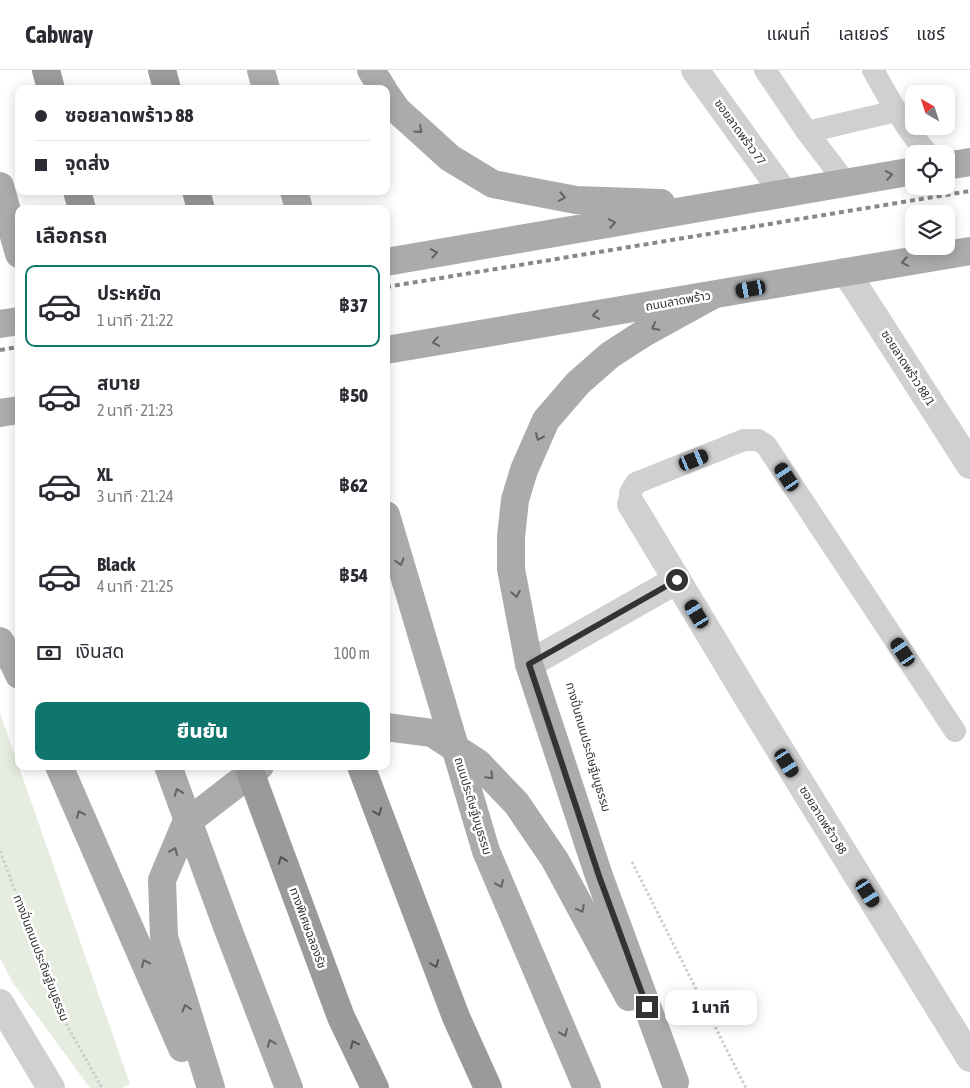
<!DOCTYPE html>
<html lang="th">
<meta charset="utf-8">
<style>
body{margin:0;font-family:"Asap Condensed","Noto Sans Thai",sans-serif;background:#f2f2f3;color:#2b2b33;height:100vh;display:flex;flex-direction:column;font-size:19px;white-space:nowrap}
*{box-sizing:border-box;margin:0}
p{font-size:16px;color:#7c7c81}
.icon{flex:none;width:28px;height:28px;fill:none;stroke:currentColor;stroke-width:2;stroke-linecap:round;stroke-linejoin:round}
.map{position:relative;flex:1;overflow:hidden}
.drawer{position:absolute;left:15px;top:135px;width:375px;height:565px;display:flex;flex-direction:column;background:#fff;border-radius:10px;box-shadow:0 2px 12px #0003}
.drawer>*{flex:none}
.hud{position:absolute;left:15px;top:15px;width:375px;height:110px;border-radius:10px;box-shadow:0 2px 12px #0003;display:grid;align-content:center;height:110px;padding:0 20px;background:#fff}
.needle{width:32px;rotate:321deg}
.fabs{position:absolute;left:905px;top:15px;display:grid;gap:10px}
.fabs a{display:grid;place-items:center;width:50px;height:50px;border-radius:10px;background:#fff;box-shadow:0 2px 12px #0003;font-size:25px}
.end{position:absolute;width:22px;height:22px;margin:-11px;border:6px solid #333;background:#fff;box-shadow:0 0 0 2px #fff}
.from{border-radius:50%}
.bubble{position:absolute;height:35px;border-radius:10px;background:#fff;box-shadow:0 2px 12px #0003;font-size:16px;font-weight:800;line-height:35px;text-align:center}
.car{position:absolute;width:15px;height:30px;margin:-15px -8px;border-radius:6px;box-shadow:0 0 4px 1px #0007;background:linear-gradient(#222 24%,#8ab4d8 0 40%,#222 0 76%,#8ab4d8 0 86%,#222 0)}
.hud b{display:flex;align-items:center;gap:18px;height:48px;font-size:19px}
.hud b+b{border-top:1px solid #e1e1e2}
.hud i{width:12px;height:12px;background:#2b2b33}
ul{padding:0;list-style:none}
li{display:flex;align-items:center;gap:15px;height:82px;margin:0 10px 8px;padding:0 10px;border:2px solid transparent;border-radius:10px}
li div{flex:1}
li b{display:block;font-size:19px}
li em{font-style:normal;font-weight:800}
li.current{border-color:#0f766e}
li>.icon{width:45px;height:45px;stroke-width:1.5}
h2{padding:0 20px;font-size:22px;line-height:60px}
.pay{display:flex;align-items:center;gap:12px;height:55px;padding:0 20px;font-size:19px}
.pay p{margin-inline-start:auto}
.button{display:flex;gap:10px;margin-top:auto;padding:10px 20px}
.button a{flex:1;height:58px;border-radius:10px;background:#0f766e;color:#fff;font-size:20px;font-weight:800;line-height:58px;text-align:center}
header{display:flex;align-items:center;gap:30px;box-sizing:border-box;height:70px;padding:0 25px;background:#fff;border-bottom:1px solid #e1e1e2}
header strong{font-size:24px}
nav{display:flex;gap:28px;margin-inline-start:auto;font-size:18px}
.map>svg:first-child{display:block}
</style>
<header>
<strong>Cabway</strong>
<nav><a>แผนที่</a><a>เลเยอร์</a><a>แชร์</a></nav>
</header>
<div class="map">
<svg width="970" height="1018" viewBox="0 0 970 1018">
<rect width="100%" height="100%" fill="#fff"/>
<!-- green -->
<path fill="#e6ecdf" d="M0 643 130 1014 121 1018H90L13 913 0 888Z"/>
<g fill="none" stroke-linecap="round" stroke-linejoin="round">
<!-- path -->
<g stroke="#cdcdcd" stroke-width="3" stroke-dasharray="2.5 2.5" stroke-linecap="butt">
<path d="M0 781 63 948 102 1018"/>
<path d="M632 792 746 1018"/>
</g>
<!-- service -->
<g stroke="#d0d0d0" stroke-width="22">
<path d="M765 0 807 62 846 113"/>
<path d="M873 0C889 29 905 58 928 84"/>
<path d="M807 62 896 41"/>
<path d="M631 434 630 423 636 413 744 370H758L766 375 955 661"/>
</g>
<!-- minor -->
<g stroke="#d0d0d0" stroke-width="28">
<path d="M695 0 784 123"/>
<path d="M846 202 970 395"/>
<path d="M631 434 677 510"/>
<path d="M529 594 677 510 748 628 970 988"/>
<path d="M0 933 51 1018"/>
</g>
<!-- primary -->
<g stroke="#ababab" stroke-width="28">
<path d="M261 0 266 19"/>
<path d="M371 0 383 19"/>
<path d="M386 24 397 40 450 88 493 114 576 130 661 133"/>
<path d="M946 96 970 92"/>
<path d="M0 116 19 184"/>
<path d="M294 121 299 139"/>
<path d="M386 192 914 101"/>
<path d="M0 254 19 251"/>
<path d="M386 280 970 181"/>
<path d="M0 343 19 340"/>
<path d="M0 571 14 594 19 605"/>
<path d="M386 657 432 663 478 693 517 734 555 790 629 927"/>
<path d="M59 696 182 978"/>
<path d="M675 1012 599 806 529 594 511 499V467L515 430 524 400 546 350 578 313 610 285 644 263 713 225"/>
<path d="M211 1018 164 867 162 810 186 753 260 696"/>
</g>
<!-- motorway -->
<g stroke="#9a9a9a" stroke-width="28">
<path d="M46 0 51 19"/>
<path d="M162 0 167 19"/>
<path d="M77 121 82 139"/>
<path d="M196 121 201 139"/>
<path d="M361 696 456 947 488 1018"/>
</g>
<!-- rail -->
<g stroke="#888" stroke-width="4" stroke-dasharray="5 4" stroke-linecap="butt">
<path d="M386 217 970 121"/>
<path d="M0 280 19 277"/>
</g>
<!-- primary-bridge -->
<g stroke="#ababab" stroke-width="28">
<path d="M386 445 486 781 587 1018"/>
<path d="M168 696 226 854 289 1018"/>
</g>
<!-- motorway-bridge -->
<path stroke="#9a9a9a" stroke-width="28" d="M248 696 341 947 375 1018"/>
</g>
<!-- one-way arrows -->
<defs><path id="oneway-chevron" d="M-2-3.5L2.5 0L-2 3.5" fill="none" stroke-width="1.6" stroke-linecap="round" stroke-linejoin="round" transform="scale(1.25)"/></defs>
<g stroke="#636363">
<use href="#oneway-chevron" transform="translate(419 60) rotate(42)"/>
<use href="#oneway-chevron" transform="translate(889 105) rotate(-10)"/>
<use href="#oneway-chevron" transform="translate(562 127) rotate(11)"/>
<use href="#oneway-chevron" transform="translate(612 153) rotate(-10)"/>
<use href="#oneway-chevron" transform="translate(434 183) rotate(-10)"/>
<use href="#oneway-chevron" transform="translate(905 192) rotate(170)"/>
<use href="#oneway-chevron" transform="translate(596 245) rotate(170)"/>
<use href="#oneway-chevron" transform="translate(655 257) rotate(152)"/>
<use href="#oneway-chevron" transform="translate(436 272) rotate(170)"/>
<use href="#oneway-chevron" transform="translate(539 367) rotate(114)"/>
<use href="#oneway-chevron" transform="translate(400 492) rotate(74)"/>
<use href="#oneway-chevron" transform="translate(516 524) rotate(80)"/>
<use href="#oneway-chevron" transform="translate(490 706) rotate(47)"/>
<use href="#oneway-chevron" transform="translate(178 722) rotate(-110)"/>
<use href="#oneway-chevron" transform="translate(80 744) rotate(-114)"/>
<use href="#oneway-chevron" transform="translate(174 781) rotate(-67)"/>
<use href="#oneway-chevron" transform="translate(500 814) rotate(67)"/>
<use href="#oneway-chevron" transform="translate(581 839) rotate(62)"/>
<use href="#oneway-chevron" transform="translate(145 893) rotate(-114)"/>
<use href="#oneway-chevron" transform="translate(186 938) rotate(-107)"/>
<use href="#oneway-chevron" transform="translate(564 963) rotate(67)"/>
<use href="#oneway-chevron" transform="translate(271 973) rotate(-111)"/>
</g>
<g stroke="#525252">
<use href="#oneway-chevron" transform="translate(378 742) rotate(69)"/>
<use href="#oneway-chevron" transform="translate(282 790) rotate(-110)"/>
<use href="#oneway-chevron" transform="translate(435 894) rotate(69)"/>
<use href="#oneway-chevron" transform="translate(354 974) rotate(-115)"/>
</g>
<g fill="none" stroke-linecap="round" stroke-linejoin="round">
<!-- route -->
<path stroke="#333" stroke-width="6" d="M647 937 599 806 529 594 677 510"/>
</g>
<g text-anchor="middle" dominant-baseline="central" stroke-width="5" stroke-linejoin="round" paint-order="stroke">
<!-- street labels -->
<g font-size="12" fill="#333" stroke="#fff">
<text transform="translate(740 62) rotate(54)">ซอยลาดพร้าว 77</text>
<text transform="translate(678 231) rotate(-10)">ถนนลาดพร้าว</text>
<text transform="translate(908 298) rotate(57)">ซอยลาดพร้าว 88/1</text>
<text transform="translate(588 677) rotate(74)">ทางปั่นถนนประดิษฐ์มนูธรรม</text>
<text transform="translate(473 736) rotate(73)">ถนนประดิษฐ์มนูธรรม</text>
<text transform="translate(823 750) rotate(58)">ซอยลาดพร้าว 88</text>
<text transform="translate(308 858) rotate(70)">ทางพิเศษฉลองรัช</text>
<text transform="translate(41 888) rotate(69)">ทางปั่นถนนประดิษฐ์มนูธรรม</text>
</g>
</g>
</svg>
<div class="fabs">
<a><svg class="needle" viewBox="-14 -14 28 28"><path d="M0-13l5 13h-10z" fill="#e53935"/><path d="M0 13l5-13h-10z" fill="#7c7c81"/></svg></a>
<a><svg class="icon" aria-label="locate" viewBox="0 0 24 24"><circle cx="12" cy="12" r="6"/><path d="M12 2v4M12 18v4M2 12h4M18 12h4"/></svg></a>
<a><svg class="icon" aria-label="layers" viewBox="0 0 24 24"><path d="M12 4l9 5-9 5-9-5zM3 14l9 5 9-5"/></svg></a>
</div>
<i class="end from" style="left:677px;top:510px"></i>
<i class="end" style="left:647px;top:937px"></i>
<div class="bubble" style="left:665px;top:920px;width:92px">1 นาที</div>
<i class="car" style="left:751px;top:219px;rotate:260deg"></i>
<i class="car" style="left:694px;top:390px;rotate:68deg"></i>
<i class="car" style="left:787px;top:407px;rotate:327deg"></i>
<i class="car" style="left:697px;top:544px;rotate:329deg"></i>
<i class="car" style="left:903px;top:582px;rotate:327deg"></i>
<i class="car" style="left:787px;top:693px;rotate:148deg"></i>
<i class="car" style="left:868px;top:823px;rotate:148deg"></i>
<div class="hud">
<b><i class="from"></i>ซอยลาดพร้าว 88</b>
<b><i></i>จุดส่ง</b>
</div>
<section class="drawer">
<h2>เลือกรถ</h2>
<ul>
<li class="current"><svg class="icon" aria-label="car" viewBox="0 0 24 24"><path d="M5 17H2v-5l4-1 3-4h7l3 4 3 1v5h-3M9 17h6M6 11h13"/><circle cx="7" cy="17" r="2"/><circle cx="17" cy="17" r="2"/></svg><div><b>ประหยัด</b><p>1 นาที · 21:22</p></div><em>฿37</em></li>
<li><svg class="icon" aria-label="car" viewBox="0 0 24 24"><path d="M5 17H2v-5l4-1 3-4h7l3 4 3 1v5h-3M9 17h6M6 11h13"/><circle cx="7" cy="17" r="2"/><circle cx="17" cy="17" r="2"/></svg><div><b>สบาย</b><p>2 นาที · 21:23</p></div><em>฿50</em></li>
<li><svg class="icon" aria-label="car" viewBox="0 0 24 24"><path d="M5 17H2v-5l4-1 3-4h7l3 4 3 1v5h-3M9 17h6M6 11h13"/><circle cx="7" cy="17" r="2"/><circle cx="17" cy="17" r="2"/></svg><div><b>XL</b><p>3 นาที · 21:24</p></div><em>฿62</em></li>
<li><svg class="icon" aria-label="car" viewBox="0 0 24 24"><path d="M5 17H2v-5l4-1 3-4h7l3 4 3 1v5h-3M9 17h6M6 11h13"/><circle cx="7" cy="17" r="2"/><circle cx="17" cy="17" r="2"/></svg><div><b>Black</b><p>4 นาที · 21:25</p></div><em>฿54</em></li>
</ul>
<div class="pay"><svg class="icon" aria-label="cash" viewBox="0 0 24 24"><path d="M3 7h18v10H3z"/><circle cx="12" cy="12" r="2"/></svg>เงินสด<p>100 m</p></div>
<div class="button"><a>ยืนยัน</a></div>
</section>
</div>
